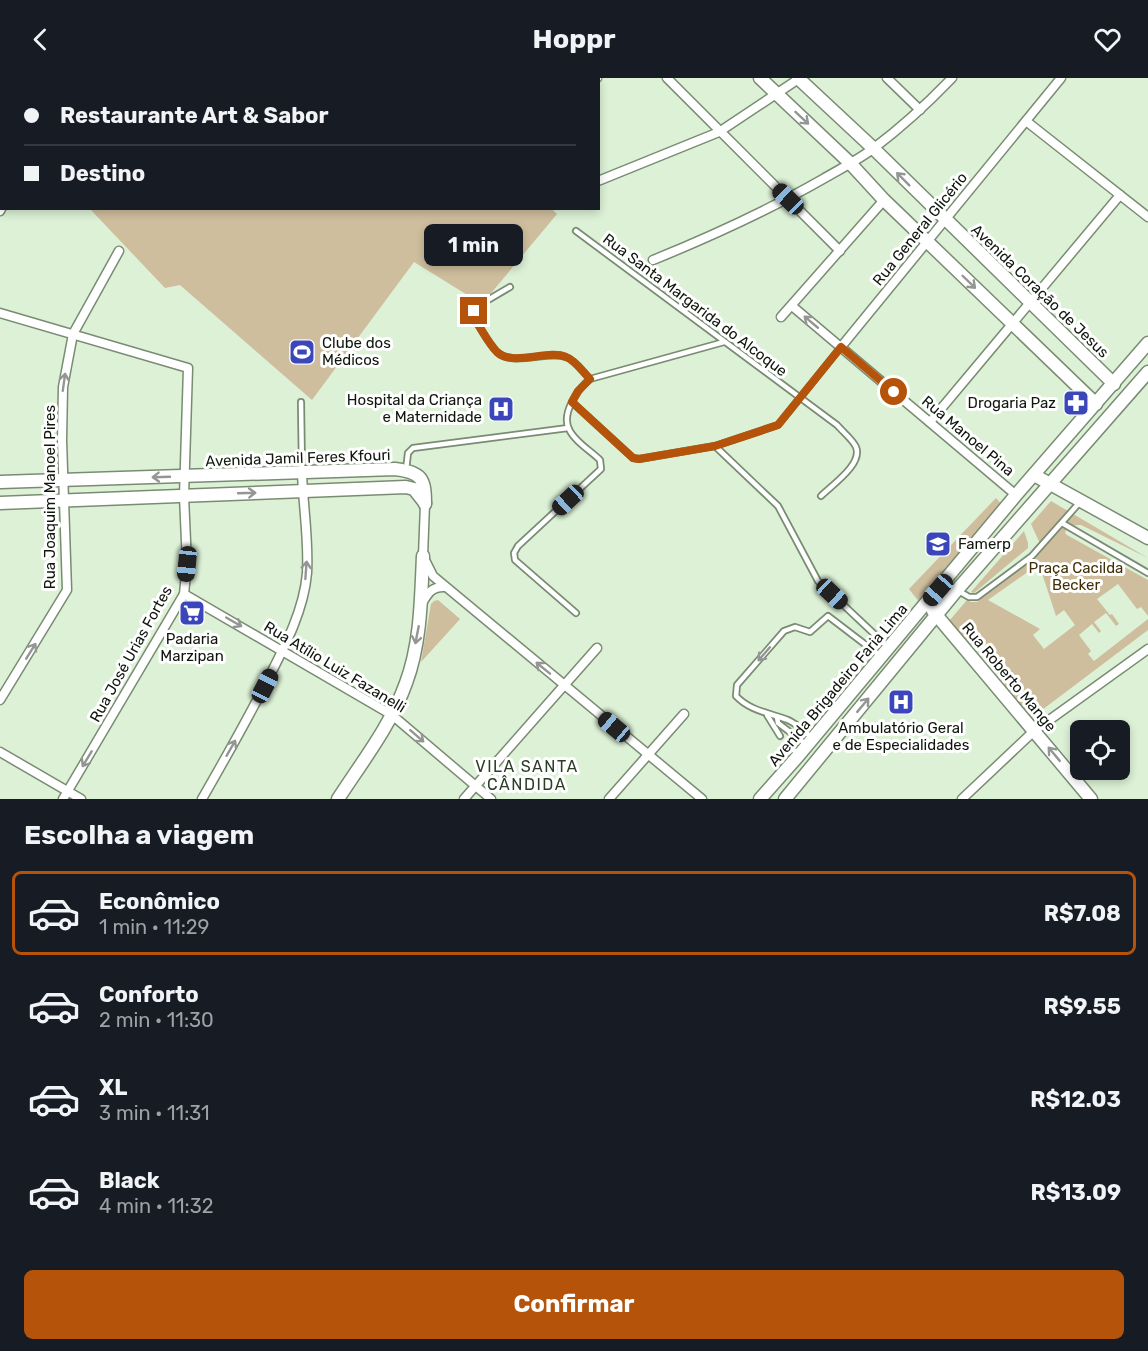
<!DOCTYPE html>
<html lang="pt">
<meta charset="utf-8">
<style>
body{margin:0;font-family:Rubik,sans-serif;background:#20242c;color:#f1f3f6;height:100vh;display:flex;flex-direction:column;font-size:22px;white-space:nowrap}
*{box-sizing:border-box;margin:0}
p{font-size:20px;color:#9ea1a6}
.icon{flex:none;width:33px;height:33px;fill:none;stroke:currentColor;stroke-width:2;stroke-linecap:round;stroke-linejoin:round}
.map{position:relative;height:721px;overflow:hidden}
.side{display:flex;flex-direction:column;background:#171b24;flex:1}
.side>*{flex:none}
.top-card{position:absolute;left:0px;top:0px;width:600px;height:132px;box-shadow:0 3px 9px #0003;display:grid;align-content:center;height:132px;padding:0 24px;background:#171b24}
.controls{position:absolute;left:1070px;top:642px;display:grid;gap:12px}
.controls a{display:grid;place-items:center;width:60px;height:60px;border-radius:9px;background:#171b24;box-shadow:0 3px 9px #0003;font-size:30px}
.end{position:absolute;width:27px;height:27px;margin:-14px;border:8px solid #b45309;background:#fff;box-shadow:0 0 0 3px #fff}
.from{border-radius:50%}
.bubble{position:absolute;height:42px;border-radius:9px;background:#171b24;box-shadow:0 3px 9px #0003;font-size:20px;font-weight:700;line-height:42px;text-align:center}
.car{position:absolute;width:18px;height:36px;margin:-18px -9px;border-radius:8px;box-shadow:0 0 4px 2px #0007;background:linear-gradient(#222 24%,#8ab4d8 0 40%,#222 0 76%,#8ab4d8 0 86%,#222 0)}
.top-card b{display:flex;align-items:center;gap:21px;height:57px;font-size:22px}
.top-card b+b{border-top:2px solid #363941}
.top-card i{width:15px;height:15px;background:#f1f3f6}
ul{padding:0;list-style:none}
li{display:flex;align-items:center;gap:18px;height:84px;margin:0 12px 9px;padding:0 12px;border:3px solid transparent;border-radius:9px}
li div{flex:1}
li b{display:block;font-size:22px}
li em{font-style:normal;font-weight:700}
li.active{border-color:#b45309}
li>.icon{width:54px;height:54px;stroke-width:1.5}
h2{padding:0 24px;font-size:27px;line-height:72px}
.cta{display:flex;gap:12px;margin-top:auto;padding:12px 24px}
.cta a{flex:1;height:69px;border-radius:9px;background:#b45309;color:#fff;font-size:24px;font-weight:700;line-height:69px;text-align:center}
header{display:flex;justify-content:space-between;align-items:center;height:78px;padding:0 24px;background:#171b24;font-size:27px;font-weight:700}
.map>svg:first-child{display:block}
</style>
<header><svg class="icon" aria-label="back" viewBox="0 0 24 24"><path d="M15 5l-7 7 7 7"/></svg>Hoppr<svg class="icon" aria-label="heart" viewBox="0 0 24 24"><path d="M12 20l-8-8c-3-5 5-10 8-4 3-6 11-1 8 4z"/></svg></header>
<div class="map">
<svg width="1148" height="721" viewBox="0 0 1148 721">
<rect width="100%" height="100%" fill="#dcf1d6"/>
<!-- green -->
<g fill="#cebe9d" fill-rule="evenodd">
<path d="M551 130 557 136 482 226 414 184 312 322 180 207 165 210 90 131Z"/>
<path d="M996 420 1003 428 920 525 909 511Z"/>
<path d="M1051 423 1148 480 1081 447C1074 447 1067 447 1065 455L1067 457 1148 502V538L1141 529 1137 531 1118 506 1097 521 1110 537 1112 536 1119 546 1116 548 1106 535 1094 544 1101 553 1099 555 1092 546 1079 557 1091 573 1088 576 1094 583 1148 541V552L1030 641 1004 609 1005 602 976 567 968 566 949 543 967 522 971 524H977L1040 475 1042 470 1031 446ZM1039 486 1056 538 1064 532 1075 547 1044 571 1033 557 1040 551 988 522Z"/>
<path d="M1024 453 1028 465V470L974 515 971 514Z"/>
<path d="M438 522 460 541 421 584 431 526 434 523Z"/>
</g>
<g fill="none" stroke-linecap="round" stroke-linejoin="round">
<!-- lane casing -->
<g stroke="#798c73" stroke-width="8">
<g id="lane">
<path d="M576 153 837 347C843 354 853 362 856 369 863 386 832 407 821 418"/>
<path d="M510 209 476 229 473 239C481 250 488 265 497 274 513 289 548 272 566 279 575 282 583 294 590 301"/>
<path d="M301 324 302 394"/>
<path d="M572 324 633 380 639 381 715 368 778 347 841 269"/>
<path d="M715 368 778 428 818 503 888 569"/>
<path d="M406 392 408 375 413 370 568 350"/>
<path d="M1062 445 1148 495"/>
<path d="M957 512 969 519H977L1032 478 1080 424"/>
<path d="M576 535 515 482 514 475 518 468 601 391 600 382C591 373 574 363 569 351 561 335 578 311 590 301L724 264"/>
<path d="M767 637 780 658"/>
<path d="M777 639 778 645 807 667"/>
<path d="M811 659C804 653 797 646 788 642 770 635 750 633 736 618L737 607 784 553 795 549 810 554 828 538 879 577"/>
<path d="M789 668 798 676"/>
</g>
</g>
<!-- street casing -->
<g stroke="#798c73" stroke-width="11">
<g id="street">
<path d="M81 0 82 2"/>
<path d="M667 0 840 173"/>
<path d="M887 0 920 32"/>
<path d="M200 2 203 0"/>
<path d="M594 2 597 0"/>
<path d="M1026 43 1148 139"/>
<path d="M598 103 719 54 800 0"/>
<path d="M0 111 2 110"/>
<path d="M0 133 2 129"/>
<path d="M653 182C712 158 767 133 823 101 840 91 858 82 874 70 902 49 928 25 952 0"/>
<path d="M792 228 1016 417"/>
<path d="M0 235 188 290 184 418 187 486 184 516 63 721"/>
<path d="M781 239 884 122"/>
<path d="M841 269 1061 0"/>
<path d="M930 344 1120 117"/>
<path d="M425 426 423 478 433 498 702 721"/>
<path d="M184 516 392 637 491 721"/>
<path d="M421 527C427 517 431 508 445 509"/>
<path d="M0 622 67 512 62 362 63 309 73 256 119 173"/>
<path d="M0 674 81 721"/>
<path d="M202 721C225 681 247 642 268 601 285 568 304 532 307 495 309 461 303 428 302 394"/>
<path d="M464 721 597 570"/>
<path d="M609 721 684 636"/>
<path d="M962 721 1034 653 1148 571"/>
</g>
</g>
<!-- secondary casing -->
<g stroke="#798c73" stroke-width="15">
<g id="secondary">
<path d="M760 0 850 85 884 122 1096 326"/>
<path d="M798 0 873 70 1114 306"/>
<path d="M1034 397 1148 460"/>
<path d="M0 404 395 391C422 394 425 401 425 426"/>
<path d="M0 425 406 409 414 411 425 425"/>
<path d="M933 533 1091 721"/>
<path d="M338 721C362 684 391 647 406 605 421 565 421 520 423 478"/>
<path d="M760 721 799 677 1016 417 1148 265"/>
<path d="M785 721 957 512 1148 294"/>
</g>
</g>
<!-- lane -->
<use href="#lane" stroke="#fff" stroke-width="4.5"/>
<!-- street -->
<use href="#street" stroke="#fff" stroke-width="8"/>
<!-- secondary -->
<use href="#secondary" stroke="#fff" stroke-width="12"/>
</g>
<!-- one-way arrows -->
<defs><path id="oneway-shaft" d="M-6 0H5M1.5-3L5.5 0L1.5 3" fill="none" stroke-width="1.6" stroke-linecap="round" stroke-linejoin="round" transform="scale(1.5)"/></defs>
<g stroke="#939692">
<use href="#oneway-shaft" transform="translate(802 40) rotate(43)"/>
<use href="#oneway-shaft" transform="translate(903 101) rotate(-135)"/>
<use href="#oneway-shaft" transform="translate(969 204) rotate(44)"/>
<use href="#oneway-shaft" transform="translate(811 244) rotate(-140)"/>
<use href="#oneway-shaft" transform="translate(64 304) rotate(-82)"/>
<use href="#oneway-shaft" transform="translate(161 399) rotate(178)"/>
<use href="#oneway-shaft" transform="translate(247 415) rotate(-2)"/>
<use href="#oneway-shaft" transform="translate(306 492) rotate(-86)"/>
<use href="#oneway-shaft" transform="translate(234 544) rotate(30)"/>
<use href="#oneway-shaft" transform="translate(417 557) rotate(101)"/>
<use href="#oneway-shaft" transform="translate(31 573) rotate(-58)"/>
<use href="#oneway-shaft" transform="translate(764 576) rotate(131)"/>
<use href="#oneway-shaft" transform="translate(543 590) rotate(-141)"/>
<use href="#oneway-shaft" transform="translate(863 627) rotate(-50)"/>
<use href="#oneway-shaft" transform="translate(417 658) rotate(41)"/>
<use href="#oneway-shaft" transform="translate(231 670) rotate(-60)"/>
<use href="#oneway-shaft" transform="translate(1054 676) rotate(-130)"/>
<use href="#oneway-shaft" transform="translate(87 681) rotate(121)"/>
</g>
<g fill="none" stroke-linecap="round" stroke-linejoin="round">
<!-- route -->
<path stroke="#b45309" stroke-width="8" d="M474 233 473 239C481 250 488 265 497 274 513 289 548 271 566 279 575 282 583 294 590 301L578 313 572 324 633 380 639 381 715 368 778 347 841 269 894 314"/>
</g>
<!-- icons -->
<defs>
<g id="stadium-square" transform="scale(1.35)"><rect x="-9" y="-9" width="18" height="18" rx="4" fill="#3b46ba" stroke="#fff"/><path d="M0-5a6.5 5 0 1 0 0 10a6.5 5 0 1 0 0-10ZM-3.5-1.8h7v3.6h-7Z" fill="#fff"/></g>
<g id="pharmacy-square" transform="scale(1.35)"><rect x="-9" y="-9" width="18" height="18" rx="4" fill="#3b46ba" stroke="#fff"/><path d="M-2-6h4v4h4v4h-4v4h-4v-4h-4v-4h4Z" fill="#fff"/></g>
<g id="hospital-square" transform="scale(1.35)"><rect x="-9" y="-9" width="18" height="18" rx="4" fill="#3b46ba" stroke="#fff"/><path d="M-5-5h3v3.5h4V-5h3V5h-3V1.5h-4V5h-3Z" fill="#fff"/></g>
<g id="university-square" transform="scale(1.35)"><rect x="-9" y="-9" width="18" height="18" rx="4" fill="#3b46ba" stroke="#fff"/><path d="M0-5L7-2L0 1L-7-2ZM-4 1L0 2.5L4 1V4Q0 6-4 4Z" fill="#fff"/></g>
<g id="supermarket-square" transform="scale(1.35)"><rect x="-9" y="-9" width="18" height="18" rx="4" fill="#3b46ba" stroke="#fff"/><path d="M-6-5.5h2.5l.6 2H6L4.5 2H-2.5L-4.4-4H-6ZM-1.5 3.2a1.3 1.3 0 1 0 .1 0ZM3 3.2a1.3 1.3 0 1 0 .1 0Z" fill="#fff"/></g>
</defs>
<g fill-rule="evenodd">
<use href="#stadium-square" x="302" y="274"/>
<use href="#pharmacy-square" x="1076" y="325"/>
<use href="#hospital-square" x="501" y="331"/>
<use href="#university-square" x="938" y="466"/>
<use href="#supermarket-square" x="192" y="535"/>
<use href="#hospital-square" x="901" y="624"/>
</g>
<g text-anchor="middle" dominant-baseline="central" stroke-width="6" stroke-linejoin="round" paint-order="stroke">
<!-- street labels -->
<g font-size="15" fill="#0f160c" stroke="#fff">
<text transform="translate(920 151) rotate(-51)">Rua General Glicério</text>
<text transform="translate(1040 213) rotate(44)">Avenida Coração de Jesus</text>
<text transform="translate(695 227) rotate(37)">Rua Santa Margarida do Alcoque</text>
<text transform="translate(968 358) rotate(40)">Rua Manoel Pina</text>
<text transform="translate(298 380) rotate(-2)">Avenida Jamil Feres Kfouri</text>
<text transform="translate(50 419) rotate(-90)">Rua Joaquim Manoel Pires</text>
<text transform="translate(131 576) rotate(-61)">Rua José Urias Fortes</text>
<text transform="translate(335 589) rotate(31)">Rua Atílio Luiz Fazanelli</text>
<text transform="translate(1009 599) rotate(50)">Rua Roberto Mange</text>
<text transform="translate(838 607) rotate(-50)">Avenida Brigadeiro Faria Lima</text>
</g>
<!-- poi labels -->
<g font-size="15" fill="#0f160c" stroke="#fff" text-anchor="start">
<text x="322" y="265">Clube dos<tspan x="322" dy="17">Médicos</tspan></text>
<text x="482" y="322" text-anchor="end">Hospital da Criança<tspan x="482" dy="17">e Maternidade</tspan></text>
<text x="1056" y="325" text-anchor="end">Drogaria Paz</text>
<text x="958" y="466">Famerp</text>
<text x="192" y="561" text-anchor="middle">Padaria<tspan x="192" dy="17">Marzipan</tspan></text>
<text x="901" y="650" text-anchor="middle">Ambulatório Geral<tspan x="901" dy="17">e de Especialidades</tspan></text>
</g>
<!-- park labels -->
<g font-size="15" fill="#413006" stroke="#fff">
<text x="1076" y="490">Praça Cacilda<tspan x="1076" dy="17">Becker</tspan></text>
</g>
<!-- neighbourhood labels -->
<g font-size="16" letter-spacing="1.5" fill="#2d3e28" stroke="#fff">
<text x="527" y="688">VILA SANTA<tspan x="527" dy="18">CÂNDIDA</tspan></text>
</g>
</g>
</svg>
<div class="controls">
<a><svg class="icon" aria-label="locate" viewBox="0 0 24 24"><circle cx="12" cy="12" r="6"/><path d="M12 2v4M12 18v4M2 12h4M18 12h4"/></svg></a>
</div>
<i class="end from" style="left:894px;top:314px"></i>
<i class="end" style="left:474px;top:233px"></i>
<div class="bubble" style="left:424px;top:146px;width:99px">1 min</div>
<i class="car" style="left:788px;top:121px;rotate:314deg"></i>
<i class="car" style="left:568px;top:422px;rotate:227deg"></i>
<i class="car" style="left:187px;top:486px;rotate:186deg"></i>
<i class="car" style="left:938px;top:512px;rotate:221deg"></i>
<i class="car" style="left:832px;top:516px;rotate:133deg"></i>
<i class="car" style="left:265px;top:608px;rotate:27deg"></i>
<i class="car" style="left:614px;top:649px;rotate:310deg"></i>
<div class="top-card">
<b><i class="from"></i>Restaurante Art &amp; Sabor</b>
<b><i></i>Destino</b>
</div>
</div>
<section class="side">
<h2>Escolha a viagem</h2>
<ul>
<li class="active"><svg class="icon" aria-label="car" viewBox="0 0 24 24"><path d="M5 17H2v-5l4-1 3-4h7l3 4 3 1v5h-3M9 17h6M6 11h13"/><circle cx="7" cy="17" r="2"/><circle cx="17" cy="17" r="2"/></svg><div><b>Econômico</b><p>1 min · 11:29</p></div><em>R$7.08</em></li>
<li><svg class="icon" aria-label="car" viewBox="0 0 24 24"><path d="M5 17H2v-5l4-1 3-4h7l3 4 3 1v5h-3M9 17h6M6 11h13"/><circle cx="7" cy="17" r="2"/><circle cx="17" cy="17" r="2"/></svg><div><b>Conforto</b><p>2 min · 11:30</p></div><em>R$9.55</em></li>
<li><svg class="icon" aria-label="car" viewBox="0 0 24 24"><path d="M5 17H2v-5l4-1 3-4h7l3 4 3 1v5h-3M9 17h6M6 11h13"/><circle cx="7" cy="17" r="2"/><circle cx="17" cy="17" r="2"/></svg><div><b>XL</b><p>3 min · 11:31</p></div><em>R$12.03</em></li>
<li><svg class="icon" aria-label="car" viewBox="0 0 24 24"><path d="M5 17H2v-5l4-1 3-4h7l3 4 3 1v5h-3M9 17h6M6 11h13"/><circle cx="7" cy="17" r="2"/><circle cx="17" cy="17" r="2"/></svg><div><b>Black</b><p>4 min · 11:32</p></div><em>R$13.09</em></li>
</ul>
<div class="cta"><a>Confirmar</a></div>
</section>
